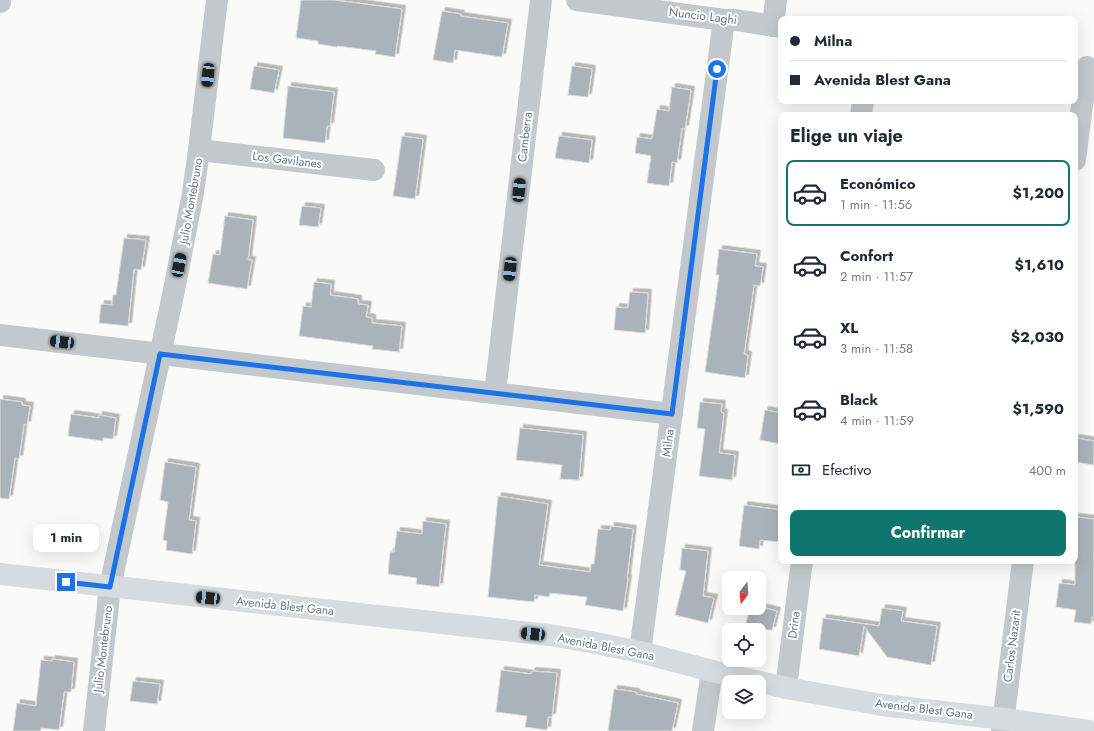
<!DOCTYPE html>
<html lang="es">
<meta charset="utf-8">
<style>
body{margin:0;font-family:Jost,sans-serif;background:#f6f6f7;color:#1f2937;height:100vh;display:flex;flex-direction:column;font-size:15px;white-space:nowrap}
*{box-sizing:border-box;margin:0}
p{font-size:13px;color:#747a83}
.icon{flex:none;width:22px;height:22px;fill:none;stroke:currentColor;stroke-width:2;stroke-linecap:round;stroke-linejoin:round}
.map{position:relative;flex:1;overflow:hidden}
.panel{position:absolute;left:778px;top:112px;width:300px;height:452px;display:flex;flex-direction:column;background:#fff;border-radius:8px;box-shadow:0 4px 16px #0002}
.panel>*{flex:none}
.hud{position:absolute;left:778px;top:16px;width:300px;height:88px;border-radius:8px;box-shadow:0 4px 16px #0002;display:grid;align-content:center;height:88px;padding:0 12px;background:#fff}
.needle{width:26px;rotate:196deg}
.fabs{position:absolute;left:722px;top:571px;display:grid;gap:8px}
.fabs a{display:grid;place-items:center;width:44px;height:44px;border-radius:8px;background:#fff;box-shadow:0 4px 16px #0002;font-size:20px}
.end{position:absolute;width:18px;height:18px;margin:-9px;border:5px solid #1a73e8;background:#fff;box-shadow:0 0 0 2px #fff}
.from{border-radius:50%}
.bubble{position:absolute;height:28px;border-radius:8px;background:#fff;box-shadow:0 4px 16px #0002;font-size:13px;font-weight:700;line-height:28px;text-align:center}
.car{position:absolute;width:12px;height:24px;margin:-12px -6px;border-radius:5px;box-shadow:0 0 3px 1px #0007;background:linear-gradient(#222 24%,#8ab4d8 0 40%,#222 0 76%,#8ab4d8 0 86%,#222 0)}
.hud b{display:flex;align-items:center;gap:14px;height:38px;font-size:15px}
.hud b+b{border-top:1px solid #e0e1e3}
.hud i{width:10px;height:10px;background:#1f2937}
ul{padding:0;list-style:none}
li{display:flex;align-items:center;gap:12px;height:66px;margin:0 8px 6px;padding:0 4px;border:2px solid transparent;border-radius:8px}
li div{flex:1}
li b{display:block;font-size:15px}
li em{font-style:normal;font-weight:700}
li.selected{border-color:#0f766e}
li>.icon{width:36px;height:36px;stroke-width:1.5}
h2{padding:0 12px;font-size:18px;line-height:48px}
.pay{display:flex;align-items:center;gap:10px;height:44px;padding:0 12px;font-size:15px}
.pay p{margin-inline-start:auto}
.primary-button{display:flex;gap:8px;margin-top:auto;padding:8px 12px}
.primary-button a{flex:1;height:46px;border-radius:8px;background:#0f766e;color:#fff;font-size:16px;font-weight:700;line-height:46px;text-align:center}
.map>svg:first-child{display:block}
</style>
<div class="map">
<svg width="1094" height="731" viewBox="0 0 1094 731">
<defs>
<filter id="shadow"><feDropShadow dx="3.5" dy="-3.5" stdDeviation="0" flood-color="#0004"/></filter>
</defs>
<rect width="100%" height="100%" fill="#fafaf8"/>
<!-- building -->
<g fill="#aab3b9" stroke="#dcdcda" filter="url(#shadow)">
<path d="M301 0H334L402 9 395 57 375 54 376 51 338 46 337 47 318 44V41L296 38Z"/>
<path d="M442 11 461 14 460 16 508 23 502 57 455 50 453 63 433 60Z"/>
<path d="M254 66 279 70 274 93 250 89Z"/>
<path d="M572 66 592 69 588 97 568 95Z"/>
<path d="M288 86 334 92 330 126H327L325 143 283 138Z"/>
<path d="M672 87 691 90 685 129 682 128 677 163 672 162 669 186 647 183 651 156 635 153 637 137 652 139 657 109 669 111Z"/>
<path d="M402 136 423 139 415 199 393 196Z"/>
<path d="M559 136 592 140 589 163 555 158Z"/>
<path d="M302 206 321 208 318 227 299 225Z"/>
<path d="M225 216 253 220 248 260H252L247 289 208 283 213 254 220 255Z"/>
<path d="M124 238 146 240 141 270 134 269 128 326 99 323 101 304 112 305 113 295H116Z"/>
<path d="M719 249 757 254 755 266 763 267 760 286 754 285 744 354 748 355 745 378 705 372 719 275H716Z"/>
<path d="M314 282 331 284 330 295 358 299V304L368 305 366 317 372 318V323L402 326 399 352 372 349 373 346 299 336 303 306 311 307Z"/>
<path d="M630 292 648 293 645 333 614 330 616 307 628 308Z"/>
<path d="M0 399 22 402V405L30 406 27 425 24 424 19 459 15 458 9 499 0 498Z"/>
<path d="M700 402 722 404 721 412 724 413 719 453 735 455 732 480 699 476 705 429 697 428Z"/>
<path d="M765 410 781 413V444L760 440Z"/>
<path d="M71 414 99 418V415L116 418 113 439 103 438V441L68 436Z"/>
<path d="M520 428 583 435 579 480 560 479 562 465 516 460Z"/>
<path d="M1075 438 1094 441V465L1075 462Z"/>
<path d="M165 462 196 467 189 520 196 521 192 554 166 550 167 541 163 540 168 502 160 500Z"/>
<path d="M498 496 548 504 539 565 590 572 591 564H594L598 529 610 530 611 526 633 529 627 578H628L623 611 585 605 587 597 550 593 549 597 535 595 534 602 488 597Z"/>
<path d="M744 505 781 510V542L760 540 759 549 739 546Z"/>
<path d="M1075 517 1094 519V617H1092L1091 624 1074 622 1076 610 1056 607 1059 583 1075 585Z"/>
<path d="M423 521 446 524 439 587 416 584 417 578 388 574 390 552H394L397 531 422 534Z"/>
<path d="M682 548 708 551 703 596 714 598 708 623 675 615 686 571 680 570Z"/>
<path d="M750 608H765L777 611 772 630H744Z"/>
<path d="M882 608 903 611 901 621 937 626 931 665 887 657 864 626 859 656 819 649 823 618 879 626Z"/>
<path d="M52 659 74 662 71 692H64L59 730 41 728V731H13L17 703 36 706 41 660 52 661Z"/>
<path d="M501 670 531 674 532 671 557 673 552 717H548L547 730 525 727 527 716 496 712Z"/>
<path d="M133 681 160 684 157 704 130 701Z"/>
<path d="M614 689 636 692V694L678 703 672 731H608Z"/>
</g>
<g fill="none" stroke-linecap="round" stroke-linejoin="round">
<!-- street -->
<g stroke="#c3c8cc" stroke-width="22">
<path d="M577 0 724 20H736L781 27"/>
<path d="M0 2V0"/>
<path d="M773 26 776 0"/>
<path d="M861 115 863 101"/>
<path d="M199 150 374 170"/>
<path d="M1075 160 1087 67"/>
<path d="M0 335 672 414"/>
<path d="M495 393 541 0"/>
<path d="M640 652 724 20"/>
<path d="M786 688 802 561"/>
<path d="M94 731 110 587 173 295 193 193 199 150 217 0"/>
<path d="M703 731 712 671"/>
<path d="M1002 731 1023 561"/>
</g>
<!-- secondary -->
<path stroke="#d6dbdf" stroke-width="22" d="M0 574 549 635 591 642 640 652 712 671 786 688 882 705 1004 719 1089 731"/>
</g>
<g fill="none" stroke-linecap="round" stroke-linejoin="round">
<!-- route -->
<path stroke="#1a73e8" stroke-width="5" d="M66 582 110 587 160 354 672 414 717 69"/>
</g>
<g text-anchor="middle" dominant-baseline="central" stroke-width="4" stroke-linejoin="round" paint-order="stroke">
<!-- street labels -->
<g font-size="12" fill="#657683" stroke="#fff">
<text transform="translate(703 16) rotate(7)">Nuncio Laghi</text>
<text transform="translate(525 137) rotate(-83)">Camberra</text>
<text transform="translate(287 160) rotate(7)">Los Gavilanes</text>
<text transform="translate(191 201) rotate(-80)">Julio Montebruno</text>
<text transform="translate(668 443) rotate(-83)">Milna</text>
<text transform="translate(285 606) rotate(6)">Avenida Blest Gana</text>
<text transform="translate(794 625) rotate(-83)">Drina</text>
<text transform="translate(1012 646) rotate(-83)">Carlos Nazarit</text>
<text transform="translate(606 647) rotate(11)">Avenida Blest Gana</text>
<text transform="translate(103 649) rotate(-83)">Julio Montebruno</text>
<text transform="translate(924 709) rotate(7)">Avenida Blest Gana</text>
</g>
</g>
</svg>
<div class="fabs">
<a><svg class="needle" viewBox="-14 -14 28 28"><path d="M0-13l5 13h-10z" fill="#e53935"/><path d="M0 13l5-13h-10z" fill="#747a83"/></svg></a>
<a><svg class="icon" aria-label="locate" viewBox="0 0 24 24"><circle cx="12" cy="12" r="6"/><path d="M12 2v4M12 18v4M2 12h4M18 12h4"/></svg></a>
<a><svg class="icon" aria-label="layers" viewBox="0 0 24 24"><path d="M12 4l9 5-9 5-9-5zM3 14l9 5 9-5"/></svg></a>
</div>
<i class="end from" style="left:717px;top:69px"></i>
<i class="end" style="left:66px;top:582px"></i>
<div class="bubble" style="left:33px;top:524px;width:66px">1 min</div>
<i class="car" style="left:208px;top:75px;rotate:186deg"></i>
<i class="car" style="left:519px;top:190px;rotate:6deg"></i>
<i class="car" style="left:179px;top:265px;rotate:11deg"></i>
<i class="car" style="left:510px;top:269px;rotate:186deg"></i>
<i class="car" style="left:62px;top:342px;rotate:277deg"></i>
<i class="car" style="left:208px;top:598px;rotate:276deg"></i>
<i class="car" style="left:533px;top:634px;rotate:276deg"></i>
<div class="hud">
<b><i class="from"></i>Milna</b>
<b><i></i>Avenida Blest Gana</b>
</div>
<section class="panel">
<h2>Elige un viaje</h2>
<ul>
<li class="selected"><svg class="icon" aria-label="car" viewBox="0 0 24 24"><path d="M5 17H2v-5l4-1 3-4h7l3 4 3 1v5h-3M9 17h6M6 11h13"/><circle cx="7" cy="17" r="2"/><circle cx="17" cy="17" r="2"/></svg><div><b>Económico</b><p>1 min · 11:56</p></div><em>$1,200</em></li>
<li><svg class="icon" aria-label="car" viewBox="0 0 24 24"><path d="M5 17H2v-5l4-1 3-4h7l3 4 3 1v5h-3M9 17h6M6 11h13"/><circle cx="7" cy="17" r="2"/><circle cx="17" cy="17" r="2"/></svg><div><b>Confort</b><p>2 min · 11:57</p></div><em>$1,610</em></li>
<li><svg class="icon" aria-label="car" viewBox="0 0 24 24"><path d="M5 17H2v-5l4-1 3-4h7l3 4 3 1v5h-3M9 17h6M6 11h13"/><circle cx="7" cy="17" r="2"/><circle cx="17" cy="17" r="2"/></svg><div><b>XL</b><p>3 min · 11:58</p></div><em>$2,030</em></li>
<li><svg class="icon" aria-label="car" viewBox="0 0 24 24"><path d="M5 17H2v-5l4-1 3-4h7l3 4 3 1v5h-3M9 17h6M6 11h13"/><circle cx="7" cy="17" r="2"/><circle cx="17" cy="17" r="2"/></svg><div><b>Black</b><p>4 min · 11:59</p></div><em>$1,590</em></li>
</ul>
<div class="pay"><svg class="icon" aria-label="cash" viewBox="0 0 24 24"><path d="M3 7h18v10H3z"/><circle cx="12" cy="12" r="2"/></svg>Efectivo<p>400 m</p></div>
<div class="primary-button"><a>Confirmar</a></div>
</section>
</div>
